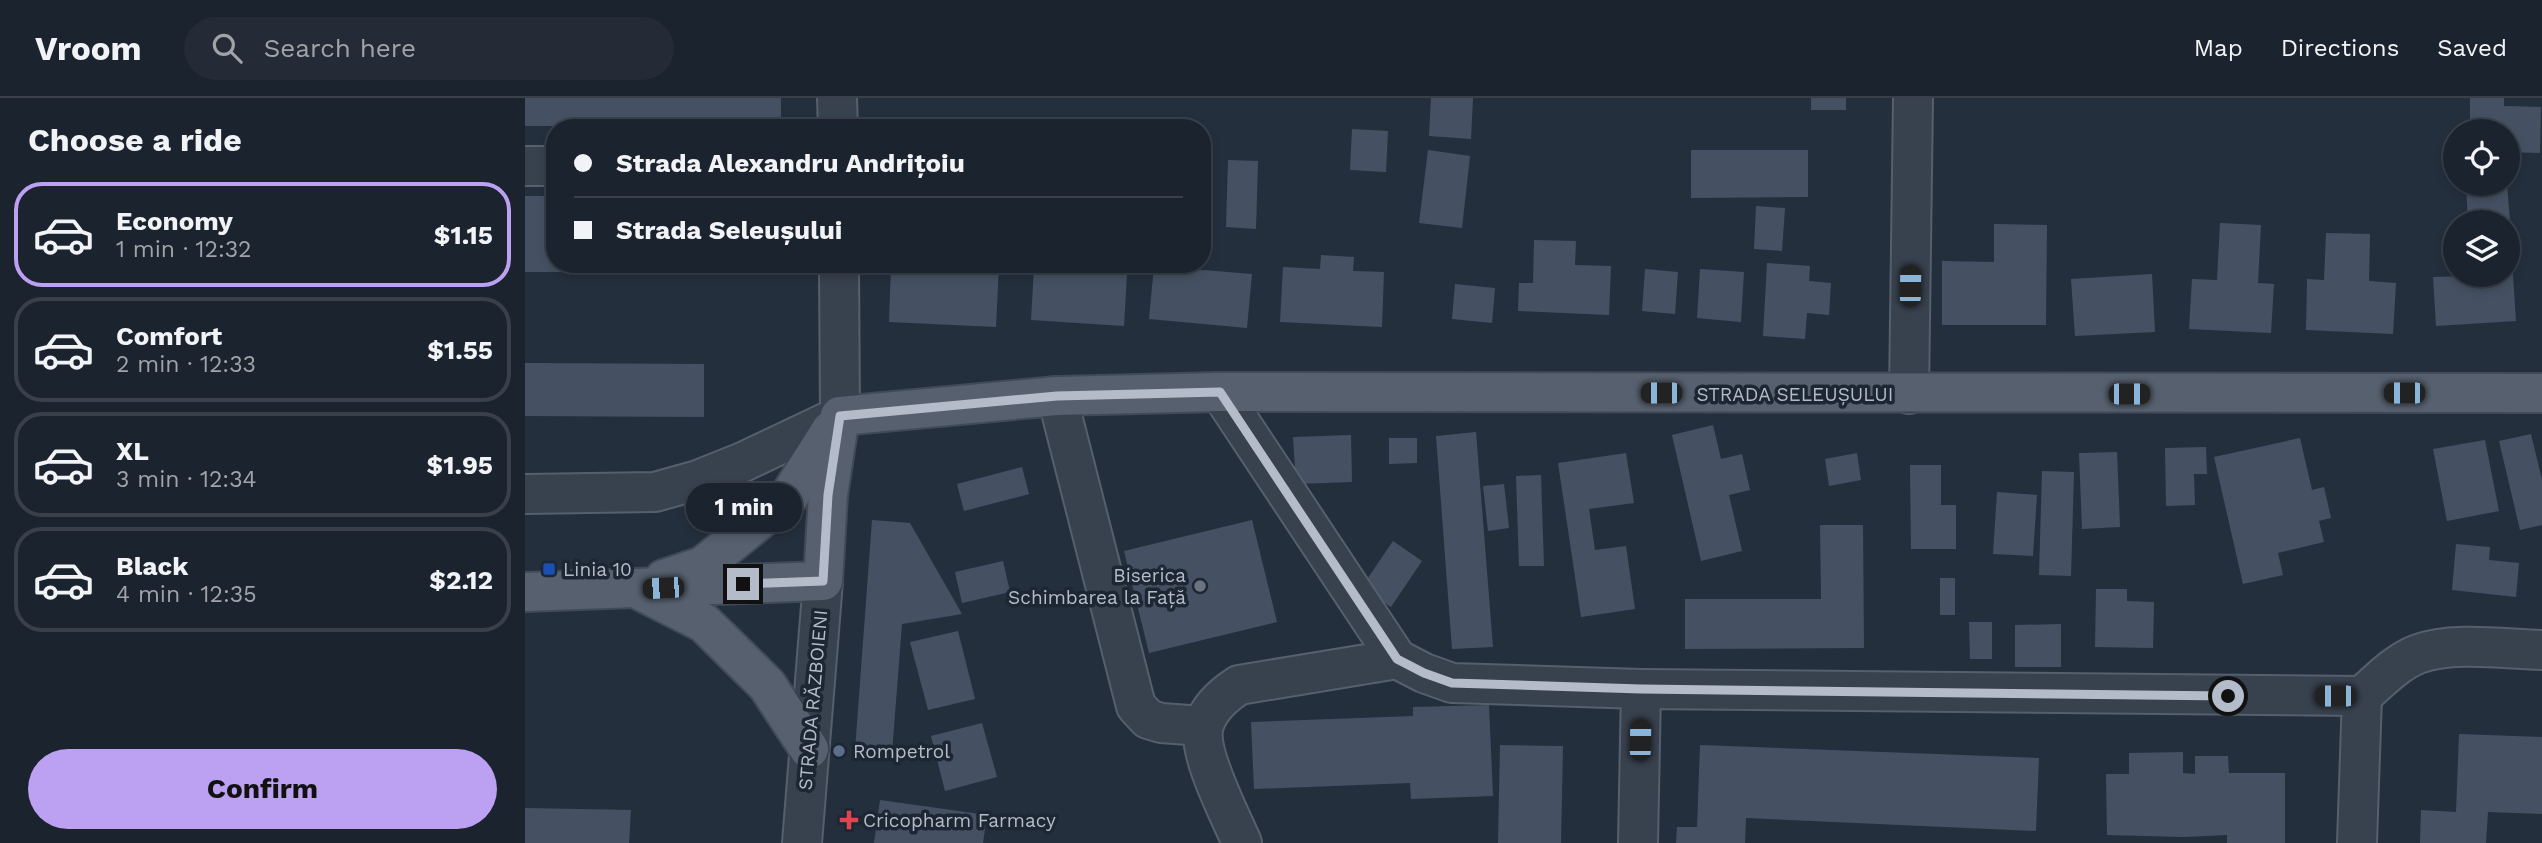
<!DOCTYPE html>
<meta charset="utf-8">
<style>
body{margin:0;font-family:"Work Sans",sans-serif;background:#242b36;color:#f1f3f6;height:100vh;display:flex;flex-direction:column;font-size:26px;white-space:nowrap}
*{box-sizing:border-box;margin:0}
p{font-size:23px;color:#a0a4aa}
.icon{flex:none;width:38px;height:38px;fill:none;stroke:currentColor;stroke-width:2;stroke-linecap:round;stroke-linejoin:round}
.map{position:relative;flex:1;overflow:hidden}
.side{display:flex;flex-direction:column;background:#1b232e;width:525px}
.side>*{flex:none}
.top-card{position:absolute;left:21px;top:21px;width:665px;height:154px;border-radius:28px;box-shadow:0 4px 10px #0003,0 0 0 2px #39404a;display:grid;align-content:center;height:154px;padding:0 28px;background:#1b232e}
.fabs{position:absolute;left:1918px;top:21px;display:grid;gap:14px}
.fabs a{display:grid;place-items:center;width:77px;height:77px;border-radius:50%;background:#1b232e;box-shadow:0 4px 10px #0003,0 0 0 2px #39404a;font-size:35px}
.end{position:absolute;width:32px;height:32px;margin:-16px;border:9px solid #b4bcc9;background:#111;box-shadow:0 0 0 4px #111}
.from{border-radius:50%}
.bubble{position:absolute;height:49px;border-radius:24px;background:#1b232e;box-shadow:0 4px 10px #0003,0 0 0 2px #39404a;font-size:23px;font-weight:700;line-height:49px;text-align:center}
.car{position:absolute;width:21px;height:42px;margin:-21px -10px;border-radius:9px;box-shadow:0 0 5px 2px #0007;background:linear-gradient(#222 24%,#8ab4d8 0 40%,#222 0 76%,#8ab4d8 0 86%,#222 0)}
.top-card b{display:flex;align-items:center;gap:24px;height:66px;font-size:26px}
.top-card b+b{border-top:2px solid #39404a}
.top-card i{width:18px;height:18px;background:#f1f3f6}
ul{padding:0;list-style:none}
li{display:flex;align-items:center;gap:21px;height:105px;margin:0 14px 10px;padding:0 14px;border:4px solid #39404a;border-radius:28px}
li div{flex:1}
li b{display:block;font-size:26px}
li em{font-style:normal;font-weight:700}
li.selected{border-color:#bca0f2}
li>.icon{width:63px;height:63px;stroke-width:1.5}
h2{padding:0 28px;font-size:32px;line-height:84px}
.primary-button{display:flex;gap:14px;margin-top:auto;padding:14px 28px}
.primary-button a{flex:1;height:80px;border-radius:42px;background:#bca0f2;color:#111;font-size:28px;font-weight:700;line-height:80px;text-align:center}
header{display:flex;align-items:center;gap:42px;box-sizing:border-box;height:98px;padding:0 35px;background:#1b232e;border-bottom:2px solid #39404a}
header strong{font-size:33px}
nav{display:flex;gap:38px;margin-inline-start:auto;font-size:24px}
.search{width:490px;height:63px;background:#242b36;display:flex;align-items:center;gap:18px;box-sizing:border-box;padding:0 24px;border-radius:38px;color:#a0a4aa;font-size:26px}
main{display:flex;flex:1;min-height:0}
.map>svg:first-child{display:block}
</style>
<header>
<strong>Vroom</strong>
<div class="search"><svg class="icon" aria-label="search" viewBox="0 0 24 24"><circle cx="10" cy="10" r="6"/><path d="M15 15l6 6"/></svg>Search here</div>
<nav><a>Map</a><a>Directions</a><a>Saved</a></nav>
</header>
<main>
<section class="side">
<h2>Choose a ride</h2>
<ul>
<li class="selected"><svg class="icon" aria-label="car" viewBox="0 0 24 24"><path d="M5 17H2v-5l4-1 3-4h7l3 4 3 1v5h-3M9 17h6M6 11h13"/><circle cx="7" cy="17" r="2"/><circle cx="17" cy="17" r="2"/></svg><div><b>Economy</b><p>1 min · 12:32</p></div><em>$1.15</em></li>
<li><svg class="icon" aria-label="car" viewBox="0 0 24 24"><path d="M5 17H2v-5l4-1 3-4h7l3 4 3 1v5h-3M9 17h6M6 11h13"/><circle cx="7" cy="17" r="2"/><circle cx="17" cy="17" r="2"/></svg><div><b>Comfort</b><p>2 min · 12:33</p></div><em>$1.55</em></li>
<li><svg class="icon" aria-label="car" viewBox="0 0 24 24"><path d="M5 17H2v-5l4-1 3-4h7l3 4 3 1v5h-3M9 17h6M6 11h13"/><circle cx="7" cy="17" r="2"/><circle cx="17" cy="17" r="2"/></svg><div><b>XL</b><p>3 min · 12:34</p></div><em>$1.95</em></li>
<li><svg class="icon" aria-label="car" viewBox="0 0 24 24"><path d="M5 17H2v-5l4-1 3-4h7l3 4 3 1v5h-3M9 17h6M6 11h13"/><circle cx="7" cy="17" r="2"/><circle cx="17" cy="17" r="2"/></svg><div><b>Black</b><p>4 min · 12:35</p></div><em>$2.12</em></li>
</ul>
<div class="primary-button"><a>Confirm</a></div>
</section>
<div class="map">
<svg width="2017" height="745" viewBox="0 0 2017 745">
<rect width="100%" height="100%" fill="#242f3e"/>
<!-- building -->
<g fill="#455162">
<rect x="0" y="0" width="256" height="28"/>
<path d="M906 0H948L946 41 904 38Z"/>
<rect x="1286" y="0" width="35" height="12"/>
<path d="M1945 0H1979V8L2016 9 2015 55 1983 54V33H1945Z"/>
<path d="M827 31 863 33 861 74 825 72Z"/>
<path d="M903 52 945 58 937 130 894 125Z"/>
<path d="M1166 52H1283V99L1166 100Z"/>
<path d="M703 62 733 63 731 131 701 129Z"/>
<path d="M1941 86H1982L1985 124H1943Z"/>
<path d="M0 98H30V166H256V174H0Z"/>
<path d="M1231 108 1260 110 1257 153 1229 151Z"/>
<path d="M1695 125 1736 127 1733 185 1749 186 1746 235 1664 231 1667 181 1692 182Z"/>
<path d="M1469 126 1522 127 1521 227H1417V163L1469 164Z"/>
<path d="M1983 130H1985L1991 223 1911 228 1908 179 1983 177Z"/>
<path d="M1801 135 1845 136 1844 183 1871 185 1868 236 1781 232 1782 181 1799 182Z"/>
<path d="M1009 142 1051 143 1050 167 1086 168 1084 217 993 213 994 185H1008Z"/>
<path d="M796 157 829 159 828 173 859 174 857 229 755 224 758 169 795 171Z"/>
<path d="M1242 165 1285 168 1284 183 1306 185 1304 217 1282 215 1280 241 1238 238Z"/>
<path d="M366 166H474L471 229 364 224Z"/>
<path d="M629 168 727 176 722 230 624 221Z"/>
<path d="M509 170 602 176 599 228 506 222Z"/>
<path d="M1120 171 1153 174 1150 216 1117 213Z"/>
<path d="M1175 171 1219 174 1216 224 1172 220Z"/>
<path d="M1627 176 1630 234 1550 238 1546 181Z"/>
<path d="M930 186 970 190 967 225 927 221Z"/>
<path d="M0 265 179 266V319L0 318Z"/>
<path d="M1188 327 1196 361 1217 356 1225 392 1204 397 1217 453 1176 463 1147 337Z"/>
<path d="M951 334 968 549 927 551 911 338Z"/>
<path d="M2006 336 2017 382V427L1995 432 1974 343Z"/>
<path d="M826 337 827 384 771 386 768 339Z"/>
<path d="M864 340H892V365L864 366Z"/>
<path d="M1775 340 1787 392 1799 389 1806 420 1794 423 1799 444 1753 455 1758 477 1718 486 1689 359Z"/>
<path d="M1960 342 1974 413 1922 423 1908 351Z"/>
<path d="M1681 349 1682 376H1669L1670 407 1641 408 1640 350Z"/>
<path d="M1592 354 1595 429 1557 431 1554 355Z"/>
<path d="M1101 355 1109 405 1064 411 1070 452 1101 448 1110 511 1056 519 1033 365Z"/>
<path d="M1332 355 1336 382 1304 388 1300 361Z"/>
<path d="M1385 367H1416V407H1431V451H1386Z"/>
<path d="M497 369 504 396 439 413 432 386Z"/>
<path d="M1517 373 1549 374 1546 478 1514 477Z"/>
<path d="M1016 377 1019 468H994L991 378Z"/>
<path d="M979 386 984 430 963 433 958 388Z"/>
<path d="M1472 394 1512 397 1508 458 1468 456Z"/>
<path d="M347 422 385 425 437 516 377 526 367 655 330 652Z"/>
<path d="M727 422 752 524 624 555 599 453Z"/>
<path d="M1295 427H1338L1339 550 1160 551V501H1296Z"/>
<path d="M868 443 897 463 866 509 836 490Z"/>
<path d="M1931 446 1965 449 1964 462 1994 465 1991 499 1927 492Z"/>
<path d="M478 463 485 494 437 505 430 474Z"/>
<rect x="1415" y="480" width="15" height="37"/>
<path d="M1571 491H1602V503L1629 504 1628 550 1570 549Z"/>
<path d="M1444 524H1467V561H1445Z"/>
<path d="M1536 526V569H1490V527Z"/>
<path d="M433 533 450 601 403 612 385 544Z"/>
<path d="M964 607 968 698 886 701 885 685 729 691 726 624 888 618V609Z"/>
<path d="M457 625 472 679 420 693 406 638Z"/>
<path d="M1934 636 2017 639V716L1963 714 1961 745H1895L1896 712 1931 714Z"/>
<path d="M975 647 1038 648 1036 745H973Z"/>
<path d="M1175 647 1514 660 1511 733 1221 720 1220 745H1151L1152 729H1172Z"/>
<path d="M1658 654V675L1670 676V658H1703L1704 675H1760V745H1702V737L1660 739 1582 737 1581 676H1604V655Z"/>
<path d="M355 702 462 717 458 745H349Z"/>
<path d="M0 710 106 712 104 745H0Z"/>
</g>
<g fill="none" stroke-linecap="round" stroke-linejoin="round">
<!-- minor casing -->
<g stroke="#565f6c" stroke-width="42">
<g id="minor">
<path d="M312 0 313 30"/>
<path d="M0 68H30"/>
<path d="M695 294 872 561 899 575 927 585 1116 591 1837 598C1854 583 1872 564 1893 556 1929 543 1979 551 2017 552"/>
<path d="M1384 296 1388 0"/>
<path d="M532 298 611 608 623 621 636 625 678 628"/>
<path d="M0 396 130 394 173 382 218 364 315 318 314 166"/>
<path d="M277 745 298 483"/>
<path d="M717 745C706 719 671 653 679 627 684 610 700 596 714 587L872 561"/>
<path d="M1113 745 1116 591"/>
<path d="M1832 745 1837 598"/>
</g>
</g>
<!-- major casing -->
<g stroke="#414a57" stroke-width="42">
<g id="major">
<path d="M315 318 532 298 695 294 2017 295"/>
<path d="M139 481 178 468 265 397 306 332"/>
<path d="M116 493 179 525 242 587 284 651"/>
<path d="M0 494 298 483 303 397 315 318"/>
</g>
</g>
<!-- minor -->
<use href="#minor" stroke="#38414e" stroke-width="38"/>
<!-- major -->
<use href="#major" stroke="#56606e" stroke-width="38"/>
</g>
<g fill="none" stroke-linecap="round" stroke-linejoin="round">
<!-- route -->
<path stroke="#b4bcc9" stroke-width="9" d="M218 486 298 483 303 397 315 318 532 298 695 294 872 561 899 575 927 585 1116 591 1703 598"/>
</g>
<!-- markers -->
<rect fill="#1a4fb4" stroke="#1d2633" stroke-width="2.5" x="17" y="464" width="14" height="14" rx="3.5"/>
<circle fill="#6b7280" stroke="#1d2633" stroke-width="2.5" cx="675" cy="488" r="7"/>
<circle fill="#5c6f8a" stroke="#1d2633" stroke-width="2.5" cx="314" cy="653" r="7"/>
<path fill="#e0444e" stroke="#1d2633" stroke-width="2.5" d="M320.5 711.5h7v7h7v7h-7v7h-7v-7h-7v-7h7z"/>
<g text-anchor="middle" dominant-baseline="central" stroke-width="7" stroke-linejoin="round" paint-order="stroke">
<!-- street labels -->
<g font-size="19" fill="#b4bcc9" stroke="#1d2633">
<text x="1270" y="296">STRADA SELEUȘULUI</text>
<text transform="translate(288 602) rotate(-85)">STRADA RĂZBOIENI</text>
</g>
<!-- poi labels -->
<g font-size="19" fill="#b4bcc9" stroke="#1d2633" text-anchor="start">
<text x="38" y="471">Linia 10</text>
<text x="661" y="477" text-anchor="end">Biserica<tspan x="661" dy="22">Schimbarea la Față</tspan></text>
<text x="328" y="653">Rompetrol</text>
<text x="338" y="722">Cricopharm Farmacy</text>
</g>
</g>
</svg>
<div class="fabs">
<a><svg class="icon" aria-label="locate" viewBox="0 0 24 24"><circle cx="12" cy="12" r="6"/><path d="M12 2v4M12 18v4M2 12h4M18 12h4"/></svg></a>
<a><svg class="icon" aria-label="layers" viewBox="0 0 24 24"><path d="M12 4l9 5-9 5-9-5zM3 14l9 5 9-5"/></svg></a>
</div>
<i class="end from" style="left:1703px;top:598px"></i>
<i class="end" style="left:218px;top:486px"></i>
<div class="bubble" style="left:161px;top:385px;width:116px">1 min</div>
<i class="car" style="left:1385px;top:188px;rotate:1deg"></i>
<i class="car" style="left:1136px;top:295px;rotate:270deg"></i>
<i class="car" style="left:1879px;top:295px;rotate:270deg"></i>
<i class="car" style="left:1604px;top:296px;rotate:90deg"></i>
<i class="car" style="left:138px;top:490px;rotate:267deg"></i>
<i class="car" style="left:1810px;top:598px;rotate:270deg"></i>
<i class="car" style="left:1115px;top:642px;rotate:1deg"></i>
<div class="top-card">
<b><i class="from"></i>Strada Alexandru Andrițoiu</b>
<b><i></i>Strada Seleușului</b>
</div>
</div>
</main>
